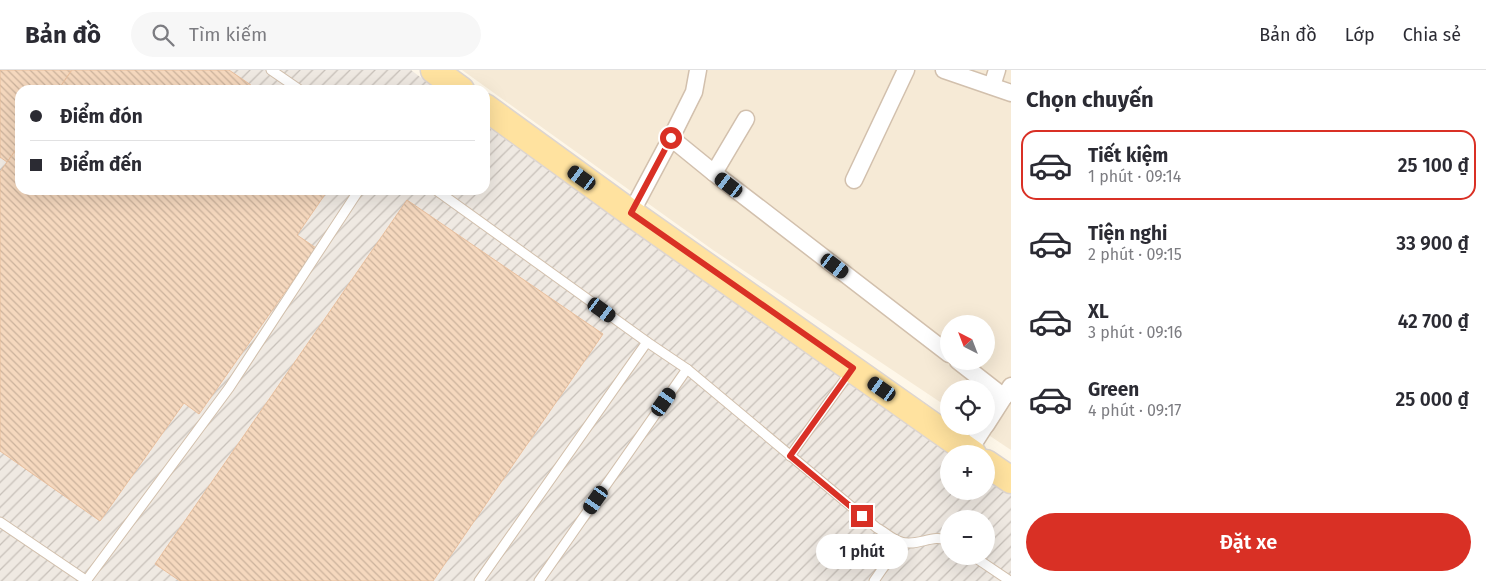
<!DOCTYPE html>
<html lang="vi">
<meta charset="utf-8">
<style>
body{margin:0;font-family:"Fira Sans",sans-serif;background:#f7f7f7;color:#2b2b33;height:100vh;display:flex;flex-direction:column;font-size:19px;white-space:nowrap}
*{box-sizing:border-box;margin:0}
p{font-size:16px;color:#7c7c81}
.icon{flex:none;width:28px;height:28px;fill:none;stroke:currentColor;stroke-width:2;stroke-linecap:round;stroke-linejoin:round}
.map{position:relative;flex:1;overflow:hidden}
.side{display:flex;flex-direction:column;background:#fff;width:475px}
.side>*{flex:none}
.banner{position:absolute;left:15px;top:15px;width:475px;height:110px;border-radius:15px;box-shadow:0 5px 20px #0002;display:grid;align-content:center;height:110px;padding:0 15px;background:#fff}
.needle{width:32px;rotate:318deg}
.controls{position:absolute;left:940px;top:245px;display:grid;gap:10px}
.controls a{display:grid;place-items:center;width:55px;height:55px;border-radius:50%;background:#fff;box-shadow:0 5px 20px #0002;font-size:25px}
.end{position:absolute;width:22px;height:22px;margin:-11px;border:6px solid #d93025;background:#fff;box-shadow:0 0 0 2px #fff}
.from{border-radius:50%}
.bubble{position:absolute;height:35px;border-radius:18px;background:#fff;box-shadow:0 5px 20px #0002;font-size:16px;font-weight:600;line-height:35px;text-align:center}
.car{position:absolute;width:15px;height:30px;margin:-15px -8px;border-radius:6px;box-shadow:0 0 4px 1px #0007;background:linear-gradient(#222 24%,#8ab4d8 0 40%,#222 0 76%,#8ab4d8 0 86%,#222 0)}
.banner b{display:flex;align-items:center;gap:18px;height:48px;font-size:19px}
.banner b+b{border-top:1px solid #e1e1e2}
.banner i{width:12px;height:12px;background:#2b2b33}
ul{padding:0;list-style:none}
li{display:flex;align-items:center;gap:15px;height:70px;margin:0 10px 8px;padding:0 5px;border:2px solid transparent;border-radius:15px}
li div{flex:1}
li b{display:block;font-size:19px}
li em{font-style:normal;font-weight:600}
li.selected{border-color:#d93025}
li>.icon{width:45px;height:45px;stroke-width:1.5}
h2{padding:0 15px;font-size:22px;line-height:60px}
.primary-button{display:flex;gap:10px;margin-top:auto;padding:10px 15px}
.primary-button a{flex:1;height:58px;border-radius:30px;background:#d93025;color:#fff;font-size:20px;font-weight:600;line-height:58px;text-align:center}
header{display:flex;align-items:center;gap:30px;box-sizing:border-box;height:70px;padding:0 25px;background:#fff;border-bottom:1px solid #e1e1e2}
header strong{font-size:24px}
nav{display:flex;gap:28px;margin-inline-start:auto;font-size:18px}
.search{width:350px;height:45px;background:#f7f7f7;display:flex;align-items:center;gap:12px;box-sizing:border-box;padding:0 18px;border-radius:28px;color:#7c7c81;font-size:19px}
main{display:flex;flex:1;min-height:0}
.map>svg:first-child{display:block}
</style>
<header>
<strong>Bản đồ</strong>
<div class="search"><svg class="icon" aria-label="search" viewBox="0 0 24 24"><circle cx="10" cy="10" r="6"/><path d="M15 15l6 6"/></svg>Tìm kiếm</div>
<nav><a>Bản đồ</a><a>Lớp</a><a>Chia sẻ</a></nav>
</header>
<main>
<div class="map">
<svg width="1011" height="511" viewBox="0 0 1011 511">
<defs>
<pattern id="industrial-furrows" width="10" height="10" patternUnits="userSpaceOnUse" patternTransform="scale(1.25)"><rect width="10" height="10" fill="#efe9e2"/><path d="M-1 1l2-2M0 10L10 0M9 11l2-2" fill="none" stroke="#c7c0b9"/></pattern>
<pattern id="building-back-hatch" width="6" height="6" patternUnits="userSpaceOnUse" patternTransform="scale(1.25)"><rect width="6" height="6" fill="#f5d8be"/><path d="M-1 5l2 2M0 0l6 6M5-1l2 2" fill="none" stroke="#cbb29c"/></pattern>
</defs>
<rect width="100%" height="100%" fill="#fef7e9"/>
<!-- residential -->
<path fill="#f6ead6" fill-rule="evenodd" d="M462 0H1011V380L975 356H986V319H949V338L713 180ZM949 254H986V291H949Z"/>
<!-- industrial -->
<path fill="url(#industrial-furrows)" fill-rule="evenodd" d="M0 0H411L437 20H20V120H485V55L600 137 675 188 954 384H949V421H986V405L1011 421V511H0ZM949 449H986V486H949Z"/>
<!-- building -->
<g fill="url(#building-back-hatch)" stroke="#e9bf9d">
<path d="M0 0H69L71 1 58 20H20V74L7 92 0 87Z"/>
<path d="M72 0H229L258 20H58Z"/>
<path d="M20 74V120H328L297 165 316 178 199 344 184 333 100 451 0 381V102Z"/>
<path d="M407 130 603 264 433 511H180L155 494Z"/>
</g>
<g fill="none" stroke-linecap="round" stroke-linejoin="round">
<!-- service casing -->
<g stroke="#d2c0ad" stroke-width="11">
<g id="service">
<path d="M271 0 300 20"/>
<path d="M436 120 647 272 687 299 877 458C885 462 893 470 901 472 918 477 933 463 949 471"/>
<path d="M790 386 851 301"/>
<path d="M0 452 87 511"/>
<path d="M973 486 1010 511"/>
<path d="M86 511 229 318 359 120"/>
<path d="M479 511 647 272"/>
<path d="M539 511 687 299"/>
<path d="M874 511 901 472"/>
</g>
</g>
<!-- minor casing -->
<g stroke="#d2c0ad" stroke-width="19">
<g id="minor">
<path d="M944 0 1011 23"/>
<path d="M992 16 997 0"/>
<path d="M671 68 714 103 746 49"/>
<path d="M714 103 949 284"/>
<path d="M854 110 906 0"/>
<path d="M631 143 671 68 694 22 698 0"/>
<path d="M958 291 1004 327"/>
<path d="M986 355 1011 316"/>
<path d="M969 381 985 356"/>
</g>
</g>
<!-- primary casing -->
<g stroke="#ddd5d0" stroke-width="29">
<g id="primary">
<path d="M434 0 461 20"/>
<path d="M485 37 631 143 973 384"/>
<path d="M986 393 1011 410"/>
</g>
</g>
<!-- service -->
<use href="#service" stroke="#fff" stroke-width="9"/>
<!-- minor -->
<use href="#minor" stroke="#fff" stroke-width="16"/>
<!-- primary -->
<use href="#primary" stroke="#ffe29f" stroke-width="26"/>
</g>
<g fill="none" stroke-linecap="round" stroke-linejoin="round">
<!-- route -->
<path stroke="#d93025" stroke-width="6" d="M671 68 631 143 853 298 790 386 862 446"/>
</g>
</svg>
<div class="controls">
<a><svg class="needle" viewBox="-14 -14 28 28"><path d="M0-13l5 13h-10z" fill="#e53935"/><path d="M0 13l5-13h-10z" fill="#7c7c81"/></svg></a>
<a><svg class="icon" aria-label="locate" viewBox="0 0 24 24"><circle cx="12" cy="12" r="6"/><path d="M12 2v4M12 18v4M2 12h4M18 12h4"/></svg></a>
<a>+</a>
<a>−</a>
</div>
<i class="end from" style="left:671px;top:68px"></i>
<i class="end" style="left:862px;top:446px"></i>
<div class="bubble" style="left:816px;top:464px;width:92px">1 phút</div>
<i class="car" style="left:582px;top:108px;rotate:306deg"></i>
<i class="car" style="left:729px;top:115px;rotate:307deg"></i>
<i class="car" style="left:835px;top:196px;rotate:127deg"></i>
<i class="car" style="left:602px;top:240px;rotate:126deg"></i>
<i class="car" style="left:882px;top:319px;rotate:305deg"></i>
<i class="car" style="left:664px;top:332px;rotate:35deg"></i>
<i class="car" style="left:596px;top:430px;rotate:215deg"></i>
<div class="banner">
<b><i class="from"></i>Điểm đón</b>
<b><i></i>Điểm đến</b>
</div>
</div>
<section class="side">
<h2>Chọn chuyến</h2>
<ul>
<li class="selected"><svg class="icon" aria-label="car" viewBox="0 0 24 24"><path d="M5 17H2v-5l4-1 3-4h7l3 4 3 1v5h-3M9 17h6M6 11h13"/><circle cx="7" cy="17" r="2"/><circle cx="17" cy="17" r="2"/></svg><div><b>Tiết kiệm</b><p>1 phút · 09:14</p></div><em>25 100 ₫</em></li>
<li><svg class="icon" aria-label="car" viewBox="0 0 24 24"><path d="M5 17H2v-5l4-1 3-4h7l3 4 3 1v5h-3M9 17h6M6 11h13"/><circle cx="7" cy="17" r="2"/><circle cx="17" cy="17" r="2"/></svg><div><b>Tiện nghi</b><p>2 phút · 09:15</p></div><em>33 900 ₫</em></li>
<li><svg class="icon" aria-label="car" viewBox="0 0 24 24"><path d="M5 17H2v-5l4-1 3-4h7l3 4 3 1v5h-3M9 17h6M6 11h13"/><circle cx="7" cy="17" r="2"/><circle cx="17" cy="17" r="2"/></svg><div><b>XL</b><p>3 phút · 09:16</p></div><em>42 700 ₫</em></li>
<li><svg class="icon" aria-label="car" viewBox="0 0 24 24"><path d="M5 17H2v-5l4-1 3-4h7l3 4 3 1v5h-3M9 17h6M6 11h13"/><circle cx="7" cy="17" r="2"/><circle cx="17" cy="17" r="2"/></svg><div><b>Green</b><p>4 phút · 09:17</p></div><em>25 000 ₫</em></li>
</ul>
<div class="primary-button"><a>Đặt xe</a></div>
</section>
</main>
